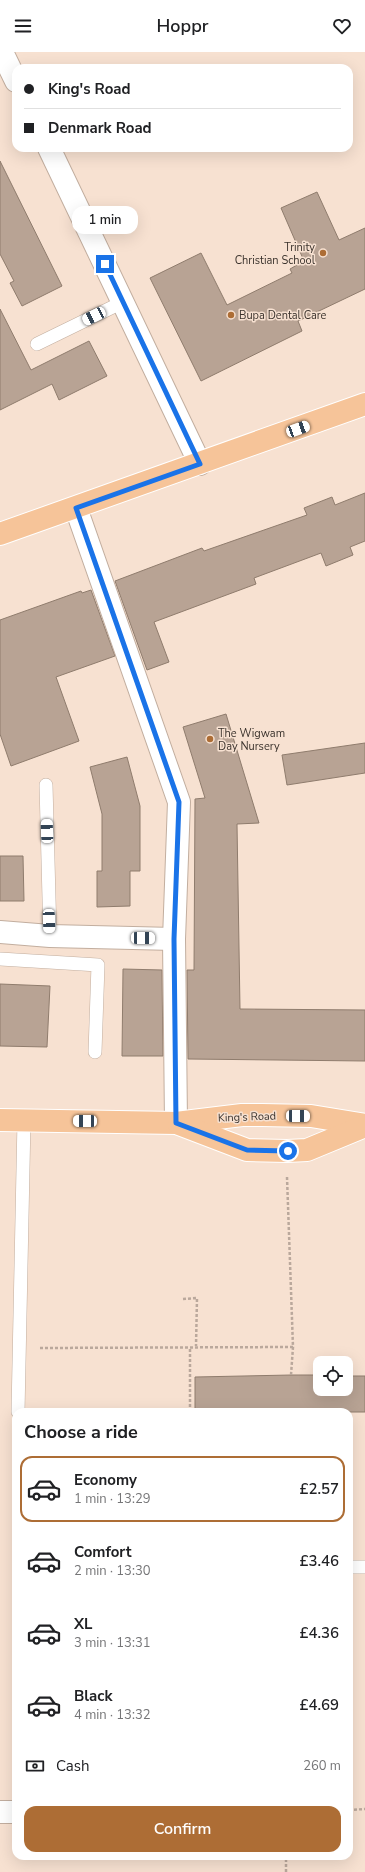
<!DOCTYPE html>
<meta charset="utf-8">
<style>
body{margin:0;font-family:"Nunito Sans",sans-serif;background:#f2f2f2;color:#202124;height:100vh;display:flex;flex-direction:column;font-size:15px;white-space:nowrap}
*{box-sizing:border-box;margin:0}
p{font-size:13px;color:#757577}
.icon{flex:none;width:22px;height:22px;fill:none;stroke:currentColor;stroke-width:2;stroke-linecap:round;stroke-linejoin:round}
.map{position:relative;flex:1;overflow:hidden}
.drawer{position:absolute;left:12px;top:1356px;width:341px;height:452px;display:flex;flex-direction:column;background:#fff;border-radius:12px;box-shadow:0 4px 16px #0002}
.drawer>*{flex:none}
.top-card{position:absolute;left:12px;top:12px;width:341px;height:88px;border-radius:12px;box-shadow:0 4px 16px #0002;display:grid;align-content:center;height:88px;padding:0 12px;background:#fff}
.buttons{position:absolute;left:313px;top:1304px;display:grid;gap:8px}
.buttons a{display:grid;place-items:center;width:40px;height:40px;border-radius:8px;background:#fff;box-shadow:0 4px 16px #0002;font-size:20px}
.end{position:absolute;width:18px;height:18px;margin:-9px;border:5px solid #1a73e8;background:#fff;box-shadow:0 0 0 2px #fff}
.from{border-radius:50%}
.bubble{position:absolute;height:28px;border-radius:12px;background:#fff;box-shadow:0 4px 16px #0002;font-size:13px;font-weight:600;line-height:28px;text-align:center}
.car{position:absolute;width:12px;height:24px;margin:-12px -6px;border-radius:5px;box-shadow:0 0 3px 1px #0007;background:linear-gradient(#fff 24%,#345 0 40%,#fff 0 76%,#345 0 86%,#fff 0)}
.top-card b{display:flex;align-items:center;gap:14px;height:38px;font-size:15px}
.top-card b+b{border-top:1px solid #e0e0e0}
.top-card i{width:10px;height:10px;background:#202124}
ul{padding:0;list-style:none}
li{display:flex;align-items:center;gap:12px;height:66px;margin:0 8px 6px;padding:0 4px;border:2px solid transparent;border-radius:12px}
li div{flex:1}
li b{display:block;font-size:15px}
li em{font-style:normal;font-weight:600}
li.selected{border-color:#ad6d35}
li>.icon{width:36px;height:36px;stroke-width:1.5}
h2{padding:0 12px;font-size:18px;line-height:48px}
.pay{display:flex;align-items:center;gap:10px;height:44px;padding:0 12px;font-size:15px}
.pay p{margin-inline-start:auto}
.primary-button{display:flex;gap:8px;margin-top:auto;padding:8px 12px}
.primary-button a{flex:1;height:46px;border-radius:12px;background:#ad6d35;color:#fff;font-size:16px;font-weight:600;line-height:46px;text-align:center}
header{display:flex;justify-content:space-between;align-items:center;height:52px;padding:0 12px;background:#fff;font-size:18px;font-weight:600}
.map>svg:first-child{display:block}
</style>
<header><svg class="icon" aria-label="menu" viewBox="0 0 24 24"><path d="M4 6h16M4 12h16M4 18h16"/></svg>Hoppr<svg class="icon" aria-label="heart" viewBox="0 0 24 24"><path d="M12 20l-8-8c-3-5 5-10 8-4 3-6 11-1 8 4z"/></svg></header>
<div class="map">
<svg width="365" height="1820" viewBox="0 0 365 1820">
<rect width="100%" height="100%" fill="#f7e1d1"/>
<!-- building -->
<g fill="#b8a394" stroke="#8f7c6d">
<path d="M0 109 62 234 22 254 10 231 14 229 0 202Z"/>
<path d="M317 140 339 188 365 176V237L298 269 302 279 201 329 150 226 201 201 227 253 292 221 290 217 304 209 281 156Z"/>
<path d="M0 257 31 318 89 289 107 324 59 348 52 332 0 358Z"/>
<path d="M365 441V489L350 495 353 503 326 514 321 501 254 526 256 532 154 570 169 610 147 618 115 529 202 496 204 499 307 463 304 456 332 445 335 453Z"/>
<path d="M91 538 115 604 56 625 79 689 11 714 0 682V568L81 539 82 541Z"/>
<path d="M226 662 259 771 237 772 240 957 365 958V1009L188 1007 187 918H194L195 747 205 746 183 675Z"/>
<path d="M365 691V721L287 733 282 703Z"/>
<path d="M127 705 140 754V819H130V854L97 855V819H102V762L90 715Z"/>
<path d="M0 804H23L24 849H0Z"/>
<path d="M123 917 162 918 163 1004H122Z"/>
<path d="M0 932 50 934 47 995 0 994Z"/>
<path d="M291 1323H320V1337H346V1324H365V1360H195V1325Z"/>
</g>
<g fill="none" stroke-linecap="round" stroke-linejoin="round">
<!-- lane casing -->
<g stroke="#c2ae9f" stroke-width="14">
<g id="lane">
<path d="M37 292 123 250"/>
<path d="M46 733 50 884"/>
<path d="M0 907 98 913 95 1000"/>
<path d="M18 1360 24 1068"/>
<path d="M349 1515H365"/>
</g>
</g>
<!-- street casing -->
<g stroke="#c2ae9f" stroke-width="24">
<g id="street">
<path d="M2 0 16 29"/>
<path d="M49 96 200 412"/>
<path d="M76 456 179 750 174 887 176 1071"/>
<path d="M0 880 50 884 174 887"/>
<path d="M0 1760H16"/>
</g>
</g>
<!-- primary casing -->
<g stroke="#fff" stroke-width="24">
<g id="primary">
<path d="M0 482 365 352"/>
<path d="M0 1068 176 1071 242 1063H262L311 1064 365 1073"/>
<path d="M179 1072 247 1098 287 1099 307 1098 365 1074"/>
</g>
</g>
<!-- path -->
<g stroke="#baa89c" stroke-width="2.5" stroke-dasharray="3 2" stroke-linecap="butt">
<path d="M287 1125 293 1295 291 1323"/>
<path d="M183 1247 197 1246 196 1294"/>
<path d="M40 1296 293 1295"/>
<path d="M190 1360V1295"/>
<path d="M349 1758 365 1757"/>
<path d="M286 1820V1804"/>
</g>
<!-- lane -->
<use href="#lane" stroke="#fff" stroke-width="13"/>
<!-- street -->
<use href="#street" stroke="#fff" stroke-width="22"/>
<!-- primary -->
<use href="#primary" stroke="#f6c499" stroke-width="22"/>
</g>
<g fill="none" stroke-linecap="round" stroke-linejoin="round">
<!-- route -->
<path stroke="#1a73e8" stroke-width="5" d="M105 212 200 412 76 456 179 750 174 887 176 1071 247 1098 288 1099"/>
</g>
<!-- markers -->
<g fill="#ad6d35" stroke="#f7e1d1" stroke-width="1.5">
<circle cx="323" cy="201" r="4"/>
<circle cx="231" cy="263" r="4"/>
<circle cx="210" cy="687" r="4"/>
</g>
<g text-anchor="middle" dominant-baseline="central" stroke-width="3" stroke-linejoin="round" paint-order="stroke">
<!-- poi labels -->
<g font-size="11" fill="#3b332d" stroke="#f7e1d1" text-anchor="start">
<text x="315" y="195" text-anchor="end">Trinity<tspan x="315" dy="13">Christian School</tspan></text>
<text x="239" y="263">Bupa Dental Care</text>
<text x="218" y="681">The Wigwam<tspan x="218" dy="13">Day Nursery</tspan></text>
</g>
<!-- street labels -->
<g font-size="11" fill="#3b332d" stroke="#f7e1d1">
<text transform="translate(247 1065) rotate(-2)">King's Road</text>
</g>
</g>
</svg>
<div class="buttons">
<a><svg class="icon" aria-label="locate" viewBox="0 0 24 24"><circle cx="12" cy="12" r="6"/><path d="M12 2v4M12 18v4M2 12h4M18 12h4"/></svg></a>
</div>
<i class="end from" style="left:288px;top:1099px"></i>
<i class="end" style="left:105px;top:212px"></i>
<div class="bubble" style="left:72px;top:154px;width:66px">1 min</div>
<i class="car" style="left:94px;top:264px;rotate:244deg"></i>
<i class="car" style="left:298px;top:377px;rotate:70deg"></i>
<i class="car" style="left:47px;top:779px;rotate:358deg"></i>
<i class="car" style="left:49px;top:869px;rotate:178deg"></i>
<i class="car" style="left:143px;top:886px;rotate:91deg"></i>
<i class="car" style="left:298px;top:1064px;rotate:91deg"></i>
<i class="car" style="left:85px;top:1069px;rotate:271deg"></i>
<div class="top-card">
<b><i class="from"></i>King's Road</b>
<b><i></i>Denmark Road</b>
</div>
<section class="drawer">
<h2>Choose a ride</h2>
<ul>
<li class="selected"><svg class="icon" aria-label="car" viewBox="0 0 24 24"><path d="M5 17H2v-5l4-1 3-4h7l3 4 3 1v5h-3M9 17h6M6 11h13"/><circle cx="7" cy="17" r="2"/><circle cx="17" cy="17" r="2"/></svg><div><b>Economy</b><p>1 min · 13:29</p></div><em>£2.57</em></li>
<li><svg class="icon" aria-label="car" viewBox="0 0 24 24"><path d="M5 17H2v-5l4-1 3-4h7l3 4 3 1v5h-3M9 17h6M6 11h13"/><circle cx="7" cy="17" r="2"/><circle cx="17" cy="17" r="2"/></svg><div><b>Comfort</b><p>2 min · 13:30</p></div><em>£3.46</em></li>
<li><svg class="icon" aria-label="car" viewBox="0 0 24 24"><path d="M5 17H2v-5l4-1 3-4h7l3 4 3 1v5h-3M9 17h6M6 11h13"/><circle cx="7" cy="17" r="2"/><circle cx="17" cy="17" r="2"/></svg><div><b>XL</b><p>3 min · 13:31</p></div><em>£4.36</em></li>
<li><svg class="icon" aria-label="car" viewBox="0 0 24 24"><path d="M5 17H2v-5l4-1 3-4h7l3 4 3 1v5h-3M9 17h6M6 11h13"/><circle cx="7" cy="17" r="2"/><circle cx="17" cy="17" r="2"/></svg><div><b>Black</b><p>4 min · 13:32</p></div><em>£4.69</em></li>
</ul>
<div class="pay"><svg class="icon" aria-label="cash" viewBox="0 0 24 24"><path d="M3 7h18v10H3z"/><circle cx="12" cy="12" r="2"/></svg>Cash<p>260 m</p></div>
<div class="primary-button"><a>Confirm</a></div>
</section>
</div>
